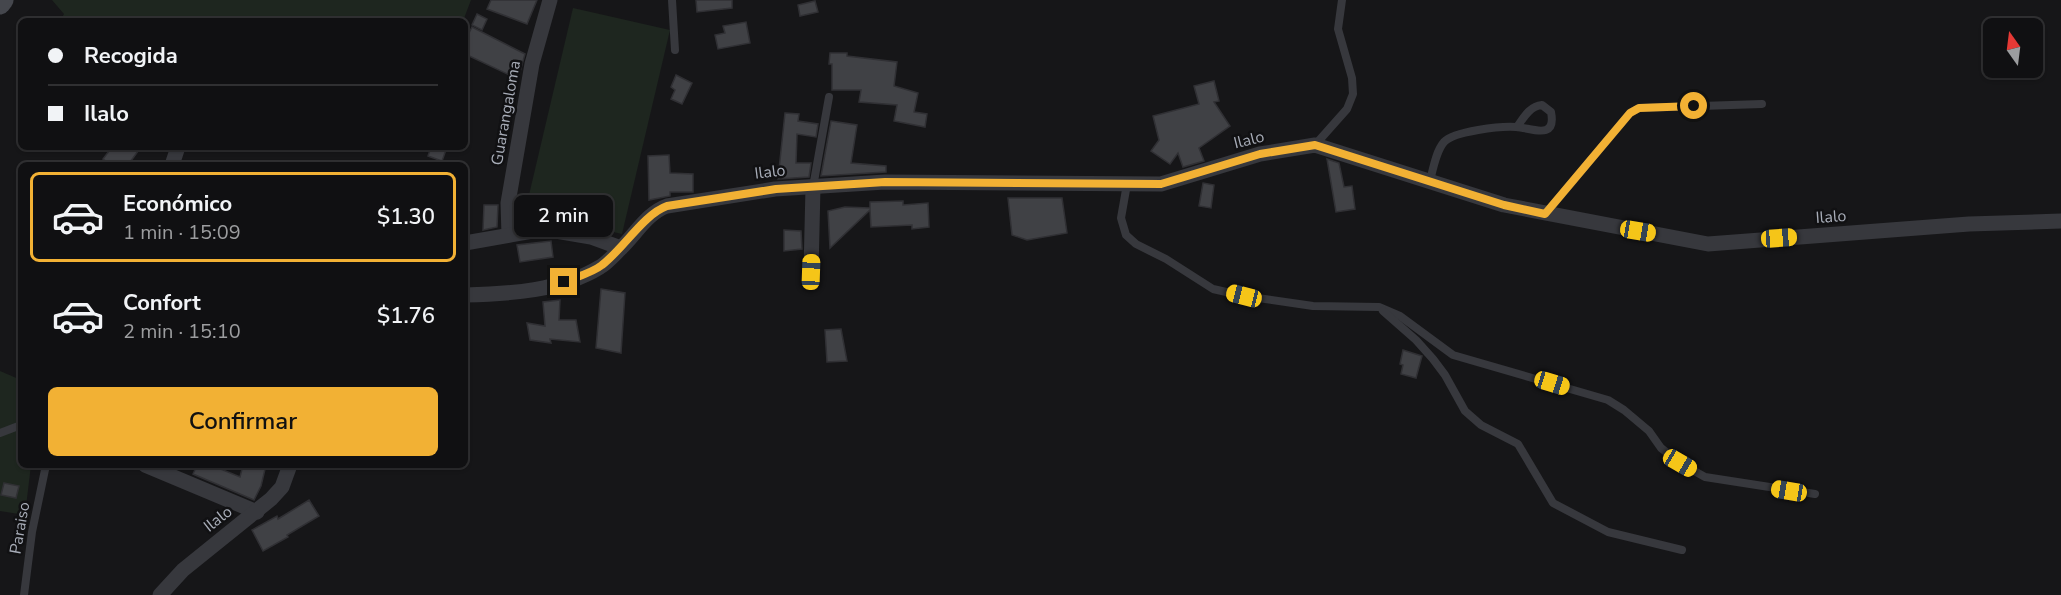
<!DOCTYPE html>
<html lang="es">
<meta charset="utf-8">
<style>
body{margin:0;font-family:"Nunito Sans",sans-serif;background:#19191b;color:#f1f3f6;height:100vh;display:flex;flex-direction:column;font-size:22px;white-space:nowrap}
*{box-sizing:border-box;margin:0}
p{font-size:20px;color:#9c9d9f}
.icon{flex:none;width:33px;height:33px;fill:none;stroke:currentColor;stroke-width:2;stroke-linecap:round;stroke-linejoin:round}
.map{position:relative;flex:1;overflow:hidden}
.sheet{position:absolute;left:18px;top:162px;width:450px;height:306px;display:flex;flex-direction:column;background:#101012;border-radius:9px;box-shadow:0 2px 4px #0004,0 0 0 2px #303032}
.sheet>*{flex:none}
.banner{position:absolute;left:18px;top:18px;width:450px;height:132px;border-radius:9px;box-shadow:0 2px 4px #0004,0 0 0 2px #303032;display:grid;align-content:center;height:132px;padding:0 30px;background:#101012}
.needle{width:39px;rotate:346deg}
.fabs{position:absolute;left:1983px;top:18px;display:grid;gap:12px}
.fabs a{display:grid;place-items:center;width:60px;height:60px;border-radius:9px;background:#101012;box-shadow:0 2px 4px #0004,0 0 0 2px #303032;font-size:30px}
.end{position:absolute;width:27px;height:27px;margin:-14px;border:8px solid #f2b134;background:#111;box-shadow:0 0 0 3px #111}
.from{border-radius:50%}
.bubble{position:absolute;height:42px;border-radius:9px;background:#101012;box-shadow:0 2px 4px #0004,0 0 0 2px #303032;font-size:20px;font-weight:600;line-height:42px;text-align:center}
.car{position:absolute;width:18px;height:36px;margin:-18px -9px;border-radius:8px;box-shadow:0 0 4px 2px #0007;background:linear-gradient(#f5c518 24%,#345 0 40%,#f5c518 0 76%,#345 0 86%,#f5c518 0)}
.banner b{display:flex;align-items:center;gap:21px;height:57px;font-size:22px}
.banner b+b{border-top:2px solid #303032}
.banner i{width:15px;height:15px;background:#f1f3f6}
ul{padding:10px 0 0;list-style:none}
li{display:flex;align-items:center;gap:18px;height:90px;margin:0 12px 9px;padding:0 18px;border:3px solid transparent;border-radius:9px}
li div{flex:1}
li b{display:block;font-size:22px}
li em{font-style:normal;font-weight:600}
li.on{border-color:#f2b134}
li>.icon{width:54px;height:54px;stroke-width:1.5}
.action{display:flex;gap:12px;margin-top:auto;padding:12px 30px}
.action a{flex:1;height:69px;border-radius:9px;background:#f2b134;color:#111;font-size:24px;font-weight:600;line-height:69px;text-align:center}
.map>svg:first-child{display:block}
</style>
<div class="map">
<svg width="2061" height="595" viewBox="0 0 2061 595">
<rect width="100%" height="100%" fill="#161618"/>
<!-- green -->
<g fill="#1e261f">
<path d="M52 0H471L463 21H60L64 14Z"/>
<path d="M573 8 670 30 622 234 525 212Z"/>
<path d="M0 371 21 380V465H31L25 515 0 511Z"/>
</g>
<!-- building -->
<g fill="#404145" stroke="#303034" stroke-width="1.5">
<path d="M491 0H537L527 24 487 9Z"/>
<path d="M696 0H732V8L697 12Z"/>
<path d="M815 1 818 12 800 16 798 5Z"/>
<path d="M477 14 487 19 482 30 472 25Z"/>
<path d="M746 22 750 43 718 49 715 35 725 33 723 26Z"/>
<path d="M472 27 525 54 518 79 465 54V41Z"/>
<path d="M830 53H847V56L897 62 894 86 918 93 914 112 927 114 925 127 894 121 897 105 859 102 861 90H832V64H829Z"/>
<path d="M676 75 692 83 682 104 671 99 675 90 671 87Z"/>
<path d="M1214 81 1219 101 1214 102 1230 126 1199 148 1204 161 1183 167 1178 153 1170 164 1151 151 1159 140 1153 116 1199 104 1194 86Z"/>
<path d="M785 113 799 114 798 121 818 124 816 137 797 134 796 163H811L809 177 778 179Z"/>
<path d="M831 121 857 125 851 163 886 166V172L821 176Z"/>
<path d="M112 147H141L128 165H111L103 159Z"/>
<path d="M431 147H447L442 161 428 156Z"/>
<path d="M669 155 670 173 693 174V192H670V196L649 200 648 156Z"/>
<path d="M1327 159 1339 163 1344 187 1352 186 1355 209 1336 212Z"/>
<path d="M1203 183 1214 185 1211 208 1199 206Z"/>
<path d="M1008 198H1062L1067 233 1027 240 1012 235Z"/>
<path d="M903 201V205L928 203 929 227 912 229V225L871 227 870 210 830 248 828 211 845 207 870 208V202Z"/>
<path d="M484 205H498L497 227 483 230Z"/>
<path d="M784 230 801 231 802 249 784 251Z"/>
<path d="M551 241 553 257 520 262 517 245Z"/>
<path d="M601 289 625 293 621 353 596 348Z"/>
<path d="M560 300 559 320H576L580 342 550 339 551 343 530 340 527 323 545 326 543 302Z"/>
<path d="M841 329 847 361 827 362 825 330Z"/>
<path d="M1403 350 1422 356 1416 378 1401 374 1403 365 1400 364Z"/>
<path d="M197 465H211L240 477 243 465H266L261 486 254 500 193 474Z"/>
<path d="M4 483 19 486 16 498 1 495Z"/>
<path d="M309 500 319 516 287 535 288 537 263 551 252 530 277 516 278 519Z"/>
</g>
<g fill="none" stroke-linecap="round" stroke-linejoin="round">
<!-- service -->
<g stroke="#37383d" stroke-width="8">
<path d="M672 0 675 50"/>
<path d="M1315 145 1347 109 1353 94 1352 78 1338 29 1342 0"/>
<path d="M1430 181C1433 169 1436 151 1444 142 1454 131 1501 126 1516 127 1529 127 1557 142 1551 112L1542 105C1530 106 1524 117 1517 127"/>
<path d="M1127 184 1121 218 1126 235 1136 244 1166 259 1213 289 1244 296 1313 306 1379 307 1400 316 1453 355 1608 400 1624 410 1649 431 1661 448 1680 463 1705 477 1815 494"/>
<path d="M813 187 829 97"/>
<path d="M1546 213 1630 113 1639 108 1762 104"/>
<path d="M1383 311 1416 340 1433 359 1445 375 1465 411 1481 425 1518 444 1553 503 1608 532 1682 550"/>
<path d="M0 433 21 425"/>
<path d="M24 595 32 532 46 465"/>
</g>
<!-- minor -->
<g stroke="#37383d" stroke-width="15">
<path d="M172 165 178 147"/>
<path d="M509 235 508 203 532 64 550 0"/>
<path d="M465 243 544 229 591 237 621 248"/>
<path d="M811 272 813 187"/>
<path d="M465 295C509 294 561 291 600 267 607 263 614 255 620 249 636 234 647 213 667 206L775 189 885 182 1161 184 1260 154 1315 145 1504 205 1708 244 1969 224 2061 221"/>
<path d="M145 465 257 512"/>
<path d="M160 595 183 570 271 499 282 487 290 465"/>
</g>
<!-- secondary -->
<path stroke="#45474d" stroke-width="21" d="M0 4 3 0"/>
</g>
<g fill="none" stroke-linecap="round" stroke-linejoin="round">
<!-- route -->
<path stroke="#f2b134" stroke-width="8" d="M564 282C576 277 592 273 602 265 623 249 644 214 667 206L776 189 885 182 1161 184 1260 154 1315 145 1504 205 1545 214 1630 113 1639 108 1694 106"/>
</g>
<g text-anchor="middle" dominant-baseline="central" stroke-width="5" stroke-linejoin="round" paint-order="stroke">
<!-- street labels -->
<g font-size="16" fill="#a8adb8" stroke="#111113">
<text transform="translate(506 113) rotate(-80)">Guarangaloma</text>
<text transform="translate(1249 140) rotate(-14)">Ilalo</text>
<text transform="translate(770 172) rotate(-7)">Ilalo</text>
<text transform="translate(1831 217) rotate(-4)">Ilalo</text>
<text transform="translate(218 519) rotate(-38)">Ilalo</text>
<text transform="translate(20 528) rotate(-80)">Paraiso</text>
</g>
</g>
</svg>
<div class="fabs">
<a><svg class="needle" viewBox="-14 -14 28 28"><path d="M0-13l5 13h-10z" fill="#e53935"/><path d="M0 13l5-13h-10z" fill="#9c9d9f"/></svg></a>
</div>
<i class="end from" style="left:1694px;top:106px"></i>
<i class="end" style="left:564px;top:282px"></i>
<div class="bubble" style="left:514px;top:195px;width:99px">2 min</div>
<i class="car" style="left:1638px;top:231px;rotate:100deg"></i>
<i class="car" style="left:1779px;top:238px;rotate:86deg"></i>
<i class="car" style="left:811px;top:272px;rotate:2deg"></i>
<i class="car" style="left:1244px;top:296px;rotate:284deg"></i>
<i class="car" style="left:1552px;top:383px;rotate:107deg"></i>
<i class="car" style="left:1680px;top:463px;rotate:120deg"></i>
<i class="car" style="left:1789px;top:491px;rotate:280deg"></i>
<div class="banner">
<b><i class="from"></i>Recogida</b>
<b><i></i>Ilalo</b>
</div>
<section class="sheet">
<ul>
<li class="on"><svg class="icon" aria-label="car" viewBox="0 0 24 24"><path d="M5 17H2v-5l4-1 3-4h7l3 4 3 1v5h-3M9 17h6M6 11h13"/><circle cx="7" cy="17" r="2"/><circle cx="17" cy="17" r="2"/></svg><div><b>Económico</b><p>1 min · 15:09</p></div><em>$1.30</em></li>
<li><svg class="icon" aria-label="car" viewBox="0 0 24 24"><path d="M5 17H2v-5l4-1 3-4h7l3 4 3 1v5h-3M9 17h6M6 11h13"/><circle cx="7" cy="17" r="2"/><circle cx="17" cy="17" r="2"/></svg><div><b>Confort</b><p>2 min · 15:10</p></div><em>$1.76</em></li>
</ul>
<div class="action"><a>Confirmar</a></div>
</section>
</div>
